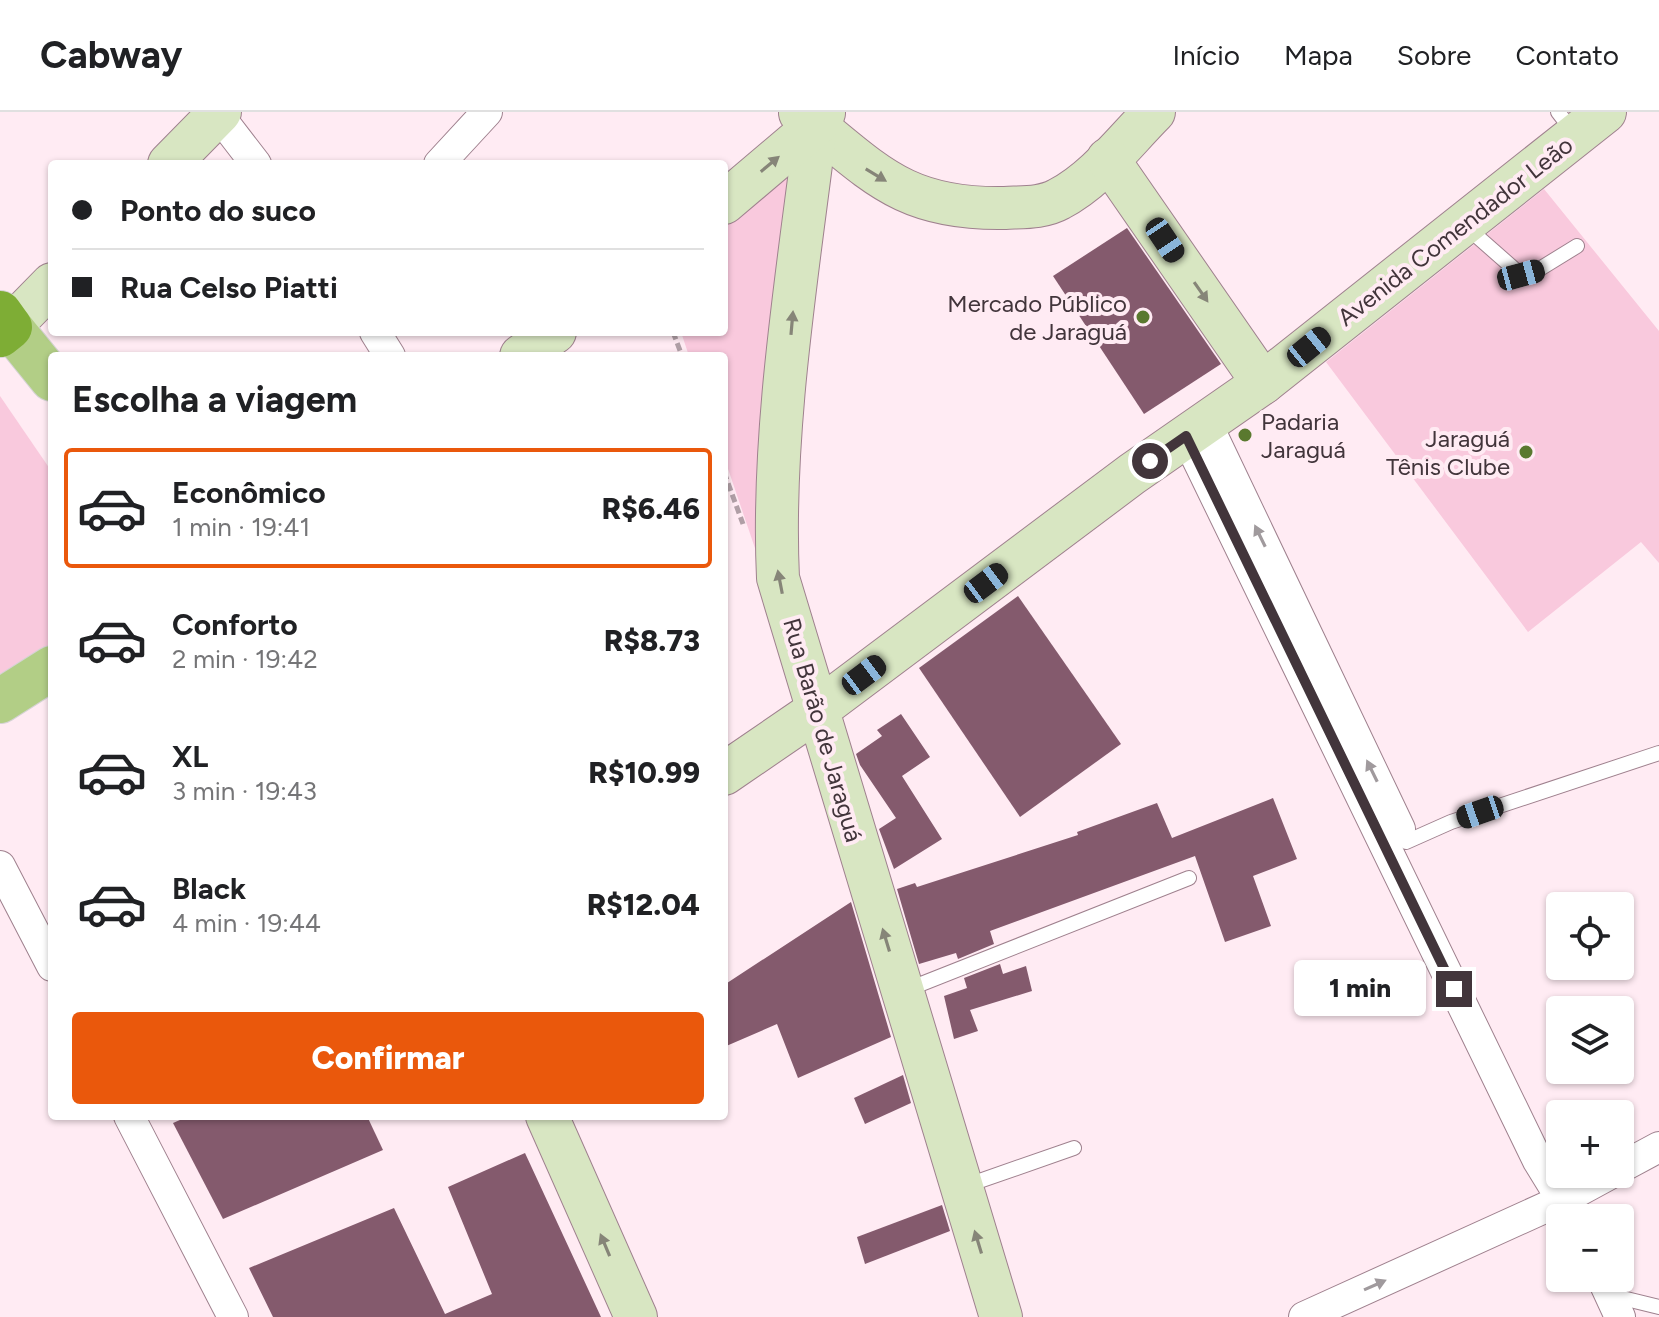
<!DOCTYPE html>
<html lang="pt">
<meta charset="utf-8">
<style>
body{margin:0;font-family:Figtree,sans-serif;background:#f2f2f2;color:#202124;height:100vh;display:flex;flex-direction:column;font-size:30px;white-space:nowrap}
*{box-sizing:border-box;margin:0}
p{font-size:26px;color:#757577}
.icon{flex:none;width:44px;height:44px;fill:none;stroke:currentColor;stroke-width:2;stroke-linecap:round;stroke-linejoin:round}
.map{position:relative;flex:1;overflow:hidden}
.sheet{position:absolute;left:48px;top:240px;width:680px;height:768px;display:flex;flex-direction:column;background:#fff;border-radius:8px;box-shadow:0 2px 6px #0004}
.sheet>*{flex:none}
.top-card{position:absolute;left:48px;top:48px;width:680px;height:176px;border-radius:8px;box-shadow:0 2px 6px #0004;display:grid;align-content:center;height:176px;padding:0 24px;background:#fff}
.buttons{position:absolute;left:1546px;top:780px;display:grid;gap:16px}
.buttons a{display:grid;place-items:center;width:88px;height:88px;border-radius:8px;background:#fff;box-shadow:0 2px 6px #0004;font-size:40px}
.end{position:absolute;width:36px;height:36px;margin:-18px;border:10px solid #42353b;background:#fff;box-shadow:0 0 0 4px #fff}
.from{border-radius:50%}
.bubble{position:absolute;height:56px;border-radius:8px;background:#fff;box-shadow:0 2px 6px #0004;font-size:26px;font-weight:800;line-height:56px;text-align:center}
.car{position:absolute;width:24px;height:48px;margin:-24px -12px;border-radius:10px;box-shadow:0 0 6px 2px #0007;background:linear-gradient(#222 24%,#8ab4d8 0 40%,#222 0 76%,#8ab4d8 0 86%,#222 0)}
.top-card b{display:flex;align-items:center;gap:28px;height:76px;font-size:30px}
.top-card b+b{border-top:2px solid #e0e0e0}
.top-card i{width:20px;height:20px;background:#202124}
ul{padding:0;list-style:none}
li{display:flex;align-items:center;gap:24px;height:120px;margin:0 16px 12px;padding:0 8px;border:4px solid transparent;border-radius:8px}
li div{flex:1}
li b{display:block;font-size:30px}
li em{font-style:normal;font-weight:800}
li.current{border-color:#ea580c}
li>.icon{width:72px;height:72px;stroke-width:1.5}
h2{padding:0 24px;font-size:36px;line-height:96px}
.cta{display:flex;gap:16px;margin-top:auto;padding:16px 24px}
.cta a{flex:1;height:92px;border-radius:8px;background:#ea580c;color:#fff;font-size:32px;font-weight:800;line-height:92px;text-align:center}
header{display:flex;align-items:center;gap:48px;box-sizing:border-box;height:112px;padding:0 40px;background:#fff;border-bottom:2px solid #e0e0e0}
header strong{font-size:38px}
nav{display:flex;gap:44px;margin-inline-start:auto;font-size:28px}
.map>svg:first-child{display:block}
</style>
<header>
<strong>Cabway</strong>
<nav><a>Início</a><a>Mapa</a><a>Sobre</a><a>Contato</a></nav>
</header>
<div class="map">
<svg width="1659" height="1205" viewBox="0 0 1659 1205">
<rect width="100%" height="100%" fill="#ffebf3"/>
<!-- green -->
<g fill="#f9c9dd">
<path d="M799 45 759 448 724 345V244H689L681 220H724V105Z"/>
<path d="M1544 77 1659 219V451L1641 430 1528 520 1326 250Z"/>
<path d="M0 284 52 360V539L0 567Z"/>
</g>
<!-- building -->
<g fill="#845a6d">
<path d="M1127 116 1221 252 1144 302 1053 164Z"/>
<path d="M1018 484 1121 632 1020 705 919 556Z"/>
<path d="M901 602 930 645 902 664 942 727 894 757 879 717 896 706 860 653 856 642 882 624 877 618Z"/>
<path d="M1273 686 1297 747 1253 764 1271 814 1225 830 1195 744 990 819 994 832 958 847 956 841 919 852 897 777 915 771 917 775 1078 723 1077 720 1157 691 1172 726Z"/>
<path d="M851 790 891 925 798 966 777 912 724 935V873Z"/>
<path d="M1000 852 1003 862 1026 854 1032 879 970 898 978 919 954 927 944 884 967 876 964 866Z"/>
<path d="M903 963 911 991 865 1012 854 986Z"/>
<path d="M189 1004H367L383 1038 223 1107 173 1011Z"/>
<path d="M525 1041 601 1205H273L249 1156 394 1096 445 1202 492 1182 448 1075Z"/>
<path d="M942 1093 950 1119 865 1152 857 1125Z"/>
</g>
<g fill="none" stroke-linecap="round" stroke-linejoin="round">
<!-- lane casing -->
<g stroke="#9f818e" stroke-width="16">
<g id="lane">
<path d="M1558 0 1575 22"/>
<path d="M1471 112 1479 126 1521 163 1538 158 1577 134"/>
<path d="M1406 730 1451 710 1659 641"/>
<path d="M906 878 1189 766"/>
<path d="M965 1074 1074 1036"/>
<path d="M1610 1183 1659 1195"/>
</g>
</g>
<!-- street casing -->
<g stroke="#9f818e" stroke-width="32">
<g id="street">
<path d="M216 0 256 52"/>
<path d="M439 52 487 0"/>
<path d="M375 220 390 244"/>
<path d="M1206 310 1400 717"/>
<path d="M1186 324 1538 1049 1573 1106"/>
<path d="M0 754 52 854"/>
<path d="M129 1004 233 1205"/>
<path d="M1620 1056 1659 1035"/>
<path d="M1602 1166 1620 1205"/>
<path d="M1304 1205 1564 1087 1610 1062"/>
</g>
</g>
<!-- secondary casing -->
<g stroke="#9f818e" stroke-width="44">
<g id="secondary">
<path d="M800 1C874 60 902 98 1005 96 1023 95 1043 96 1059 87 1096 68 1125 29 1154 0"/>
<path d="M816 13C798 159 771 320 778 466L1001 1205"/>
<path d="M1108 47 1263 271"/>
<path d="M169 52 220 0"/>
<path d="M724 91 816 13 824 1"/>
<path d="M10 215 52 172"/>
<path d="M521 244 555 220"/>
<path d="M724 662 816 599 1132 362 1263 271 1605 0"/>
<path d="M547 1004 636 1205"/>
</g>
</g>
<!-- primary casing -->
<g stroke="#d5d3d4" stroke-width="46">
<g id="primary">
<path d="M10 215 52 267"/>
<path d="M0 589 52 556"/>
</g>
</g>
<!-- highway casing -->
<g stroke="#d5d3d4" stroke-width="46">
<path id="highway" d="M0 201 10 215 0 223"/>
</g>
<!-- path -->
<g stroke="#b09fa6" stroke-width="5" stroke-dasharray="8 4" stroke-linecap="butt">
<path d="M673 220 682 244"/>
<path d="M724 360 743 412"/>
</g>
<!-- lane -->
<use href="#lane" stroke="#fff" stroke-width="14"/>
<!-- street -->
<use href="#street" stroke="#fff" stroke-width="30"/>
<!-- secondary -->
<use href="#secondary" stroke="#d8e6c2" stroke-width="42"/>
<!-- primary -->
<use href="#primary" stroke="#b2ce86" stroke-width="44"/>
<!-- highway -->
<use href="#highway" stroke="#7ead35" stroke-width="44"/>
</g>
<!-- one-way arrows -->
<defs><path id="oneway-solid" d="M-6-.8H1V-3.2L6.5 0L1 3.2V.8H-6Z" transform="scale(2)"/></defs>
<g fill="#868578">
<use href="#oneway-solid" transform="translate(770 52) rotate(-40)"/>
<use href="#oneway-solid" transform="translate(876 63) rotate(31)"/>
<use href="#oneway-solid" transform="translate(1201 180) rotate(55)"/>
<use href="#oneway-solid" transform="translate(792 211) rotate(-85)"/>
<use href="#oneway-solid" transform="translate(780 470) rotate(-101)"/>
<use href="#oneway-solid" transform="translate(886 828) rotate(-107)"/>
<use href="#oneway-solid" transform="translate(978 1130) rotate(-107)"/>
<use href="#oneway-solid" transform="translate(605 1133) rotate(-113)"/>
</g>
<g fill="#a09a9d">
<use href="#oneway-solid" transform="translate(1260 424) rotate(-116)"/>
<use href="#oneway-solid" transform="translate(1372 659) rotate(-116)"/>
<use href="#oneway-solid" transform="translate(1375 1173) rotate(-24)"/>
</g>
<g fill="none" stroke-linecap="round" stroke-linejoin="round">
<!-- route -->
<path stroke="#42353b" stroke-width="10" d="M1150 349 1186 324 1454 877"/>
</g>
<!-- markers -->
<g fill="#5a792f" stroke="#ffebf3" stroke-width="3">
<circle cx="1143" cy="205" r="8"/>
<circle cx="1245" cy="323" r="8"/>
<circle cx="1526" cy="340" r="8"/>
</g>
<g text-anchor="middle" dominant-baseline="central" stroke-width="8" stroke-linejoin="round" paint-order="stroke">
<!-- street labels -->
<g font-size="24" fill="#42353b" stroke="#ffebf3">
<text transform="translate(1455 119) rotate(-38)">Avenida Comendador Leão</text>
<text transform="translate(823 618) rotate(74)">Rua Barão de Jaraguá</text>
</g>
<!-- poi labels -->
<g font-size="24" fill="#42353b" stroke="#ffebf3" text-anchor="end">
<text x="1127" y="191">Mercado Público<tspan x="1127" dy="28">de Jaraguá</tspan></text>
<text x="1261" y="309" text-anchor="start">Padaria<tspan x="1261" dy="28">Jaraguá</tspan></text>
<text x="1510" y="326">Jaraguá<tspan x="1510" dy="28">Tênis Clube</tspan></text>
</g>
</g>
</svg>
<div class="buttons">
<a><svg class="icon" aria-label="locate" viewBox="0 0 24 24"><circle cx="12" cy="12" r="6"/><path d="M12 2v4M12 18v4M2 12h4M18 12h4"/></svg></a>
<a><svg class="icon" aria-label="layers" viewBox="0 0 24 24"><path d="M12 4l9 5-9 5-9-5zM3 14l9 5 9-5"/></svg></a>
<a>+</a>
<a>−</a>
</div>
<i class="end from" style="left:1150px;top:349px"></i>
<i class="end" style="left:1454px;top:877px"></i>
<div class="bubble" style="left:1294px;top:848px;width:132px">1 min</div>
<i class="car" style="left:1165px;top:128px;rotate:146deg"></i>
<i class="car" style="left:1521px;top:163px;rotate:75deg"></i>
<i class="car" style="left:1309px;top:235px;rotate:51deg"></i>
<i class="car" style="left:986px;top:471px;rotate:53deg"></i>
<i class="car" style="left:864px;top:563px;rotate:53deg"></i>
<i class="car" style="left:1480px;top:700px;rotate:251deg"></i>
<div class="top-card">
<b><i class="from"></i>Ponto do suco</b>
<b><i></i>Rua Celso Piatti</b>
</div>
<section class="sheet">
<h2>Escolha a viagem</h2>
<ul>
<li class="current"><svg class="icon" aria-label="car" viewBox="0 0 24 24"><path d="M5 17H2v-5l4-1 3-4h7l3 4 3 1v5h-3M9 17h6M6 11h13"/><circle cx="7" cy="17" r="2"/><circle cx="17" cy="17" r="2"/></svg><div><b>Econômico</b><p>1 min · 19:41</p></div><em>R$6.46</em></li>
<li><svg class="icon" aria-label="car" viewBox="0 0 24 24"><path d="M5 17H2v-5l4-1 3-4h7l3 4 3 1v5h-3M9 17h6M6 11h13"/><circle cx="7" cy="17" r="2"/><circle cx="17" cy="17" r="2"/></svg><div><b>Conforto</b><p>2 min · 19:42</p></div><em>R$8.73</em></li>
<li><svg class="icon" aria-label="car" viewBox="0 0 24 24"><path d="M5 17H2v-5l4-1 3-4h7l3 4 3 1v5h-3M9 17h6M6 11h13"/><circle cx="7" cy="17" r="2"/><circle cx="17" cy="17" r="2"/></svg><div><b>XL</b><p>3 min · 19:43</p></div><em>R$10.99</em></li>
<li><svg class="icon" aria-label="car" viewBox="0 0 24 24"><path d="M5 17H2v-5l4-1 3-4h7l3 4 3 1v5h-3M9 17h6M6 11h13"/><circle cx="7" cy="17" r="2"/><circle cx="17" cy="17" r="2"/></svg><div><b>Black</b><p>4 min · 19:44</p></div><em>R$12.04</em></li>
</ul>
<div class="cta"><a>Confirmar</a></div>
</section>
</div>
